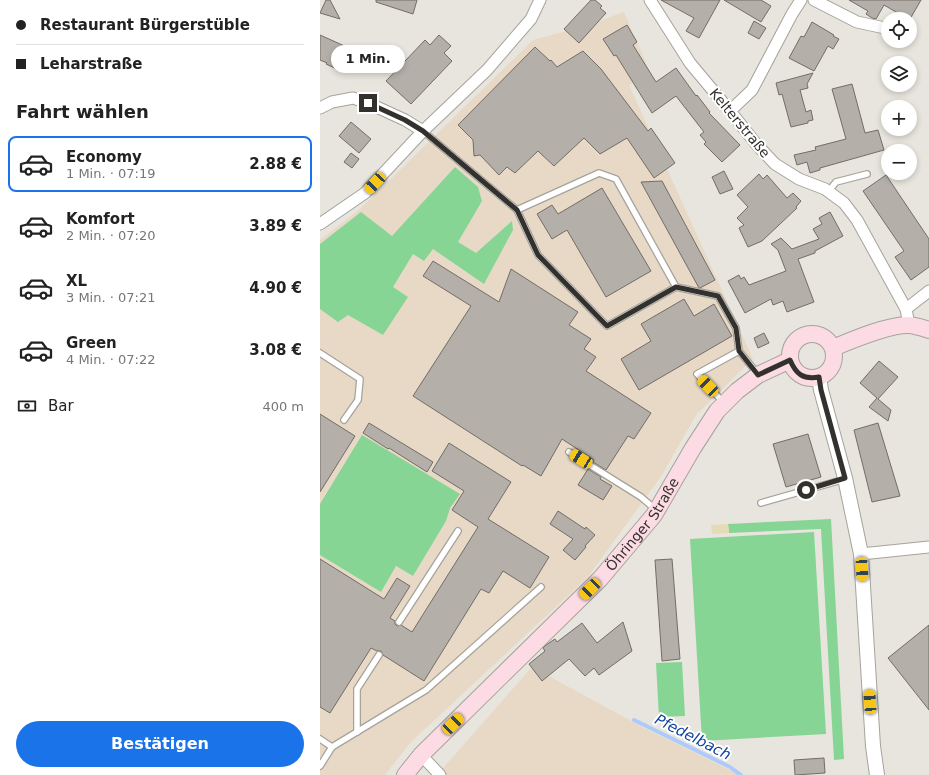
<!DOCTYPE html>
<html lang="de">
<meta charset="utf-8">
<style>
body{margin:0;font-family:"DejaVu Sans",sans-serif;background:#f2f2f2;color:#222;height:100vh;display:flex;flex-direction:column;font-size:15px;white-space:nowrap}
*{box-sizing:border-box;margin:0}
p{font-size:13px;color:#767676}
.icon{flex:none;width:22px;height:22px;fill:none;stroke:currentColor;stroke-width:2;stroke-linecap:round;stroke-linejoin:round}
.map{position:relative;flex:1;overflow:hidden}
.side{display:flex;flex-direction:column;background:#fff;width:320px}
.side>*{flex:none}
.banner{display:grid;align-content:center;height:88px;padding:0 16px;background:#fff}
.tools{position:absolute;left:561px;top:12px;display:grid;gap:8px}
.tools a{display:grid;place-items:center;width:36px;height:36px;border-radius:50%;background:#fff;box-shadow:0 2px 6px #0003;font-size:20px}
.end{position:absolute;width:18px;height:18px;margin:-9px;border:5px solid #32312e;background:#fff;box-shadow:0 0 0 2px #fff}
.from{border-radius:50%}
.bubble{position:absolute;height:28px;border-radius:14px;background:#fff;box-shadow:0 2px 6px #0003;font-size:13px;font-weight:700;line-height:28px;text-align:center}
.car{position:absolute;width:12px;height:24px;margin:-12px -6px;border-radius:5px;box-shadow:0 0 3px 1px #0007;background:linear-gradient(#f5c518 24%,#345 0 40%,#f5c518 0 76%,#345 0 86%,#f5c518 0)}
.banner b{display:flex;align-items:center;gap:14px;height:38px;font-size:15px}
.banner b+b{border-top:1px solid #e0e0e0}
.banner i{width:10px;height:10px;background:#222}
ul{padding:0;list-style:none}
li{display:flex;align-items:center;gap:12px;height:56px;margin:0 8px 6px;padding:0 8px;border:2px solid transparent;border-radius:8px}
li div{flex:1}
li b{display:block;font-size:15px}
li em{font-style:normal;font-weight:700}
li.selected{border-color:#1a73e8}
li>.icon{width:36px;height:36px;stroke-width:1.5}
h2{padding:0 16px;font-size:18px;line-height:48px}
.pay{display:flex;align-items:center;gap:10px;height:44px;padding:0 16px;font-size:15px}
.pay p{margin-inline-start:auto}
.action{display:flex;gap:8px;margin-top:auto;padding:8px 16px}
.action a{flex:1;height:46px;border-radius:24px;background:#1a73e8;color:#fff;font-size:16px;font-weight:700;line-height:46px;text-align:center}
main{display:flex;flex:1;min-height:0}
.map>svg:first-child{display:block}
</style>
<main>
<section class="side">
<div class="banner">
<b><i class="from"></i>Restaurant Bürgerstüble</b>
<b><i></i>Leharstraße</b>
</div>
<h2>Fahrt wählen</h2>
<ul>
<li class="selected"><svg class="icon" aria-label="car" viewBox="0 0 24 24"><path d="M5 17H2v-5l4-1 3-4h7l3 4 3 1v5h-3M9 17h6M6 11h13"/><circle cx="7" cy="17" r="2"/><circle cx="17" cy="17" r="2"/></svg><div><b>Economy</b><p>1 Min. · 07:19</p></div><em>2.88 €</em></li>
<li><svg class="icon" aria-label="car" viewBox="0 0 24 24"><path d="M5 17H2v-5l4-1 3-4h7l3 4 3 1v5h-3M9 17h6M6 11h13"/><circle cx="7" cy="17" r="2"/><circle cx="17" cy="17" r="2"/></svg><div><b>Komfort</b><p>2 Min. · 07:20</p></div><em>3.89 €</em></li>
<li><svg class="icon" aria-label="car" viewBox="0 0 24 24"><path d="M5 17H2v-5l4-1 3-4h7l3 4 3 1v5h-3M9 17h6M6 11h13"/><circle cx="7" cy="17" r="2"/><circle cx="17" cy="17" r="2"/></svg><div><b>XL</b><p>3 Min. · 07:21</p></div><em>4.90 €</em></li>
<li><svg class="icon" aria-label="car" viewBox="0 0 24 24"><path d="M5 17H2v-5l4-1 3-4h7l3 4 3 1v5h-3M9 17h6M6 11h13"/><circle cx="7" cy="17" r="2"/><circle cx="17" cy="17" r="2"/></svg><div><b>Green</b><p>4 Min. · 07:22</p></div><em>3.08 €</em></li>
</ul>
<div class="pay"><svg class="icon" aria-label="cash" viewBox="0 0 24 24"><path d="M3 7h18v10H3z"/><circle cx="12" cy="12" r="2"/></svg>Bar<p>400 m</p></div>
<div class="action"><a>Bestätigen</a></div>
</section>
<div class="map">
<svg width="609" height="775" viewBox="0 0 609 775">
<rect width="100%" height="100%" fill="#e7e5dd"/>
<!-- industrial -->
<g fill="#e8d9c6">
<path d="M304 12 330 72 309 85 433 359 376 415 342 475 268 577 91 742 65 775H0V240L40 209 213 40 268 25Z"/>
<path d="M212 667 326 729 420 775H117Z"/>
</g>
<!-- green -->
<g fill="#86d594">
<path d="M135 167 158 187 162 201 138 242 156 253 192 221 193 230 164 284 113 249 104 261 93 254 73 287 88 297 63 335 28 315 18 322 0 309V244L41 212 72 236Z"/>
<path d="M42 435 140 494 130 508 126 521 93 576 76 566 61 592 0 555V504Z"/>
<path d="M511 519 524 759 514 760 501 529 409 533 408 524Z"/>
<path d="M494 532 506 734 382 741 370 539Z"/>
<path d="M362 662 365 716 339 717 336 663Z"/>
</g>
<!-- sand -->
<path fill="#e5dcb7" d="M408 524 409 533 392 534 391 525Z"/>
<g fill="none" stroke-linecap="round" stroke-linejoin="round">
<!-- stream -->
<path stroke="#adcafb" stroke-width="4" d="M314 720 410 767 421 775"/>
</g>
<!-- building -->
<g fill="#b4afa9" stroke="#726d67">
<path d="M6 0H10L20 19 0 13Z"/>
<path d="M56 0H97L93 14 56 2Z"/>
<path d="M271 0H275L282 6 280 8 286 13 259 43 244 29Z"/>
<path d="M341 0H400L379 38 366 31 374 18Z"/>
<path d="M404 0H441L451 6 441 22Z"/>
<path d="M529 0H601L590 19H588L564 5 556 19 552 18 546 14 548 11Z"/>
<path d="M434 21 446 28 439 39 428 33Z"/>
<path d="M492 22 514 35 513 36 519 39 513 49 508 46 494 71 469 58 481 36 484 37Z"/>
<path d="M307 25 317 42 313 45 336 82 356 68 376 96 377 95 390 112 389 113 420 145 402 162 384 144 386 142 380 135 384 132 356 96 332 113 296 55 294 56 283 39Z"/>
<path d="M0 35 29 48 19 70 6 64 7 63 0 60Z"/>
<path d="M119 35 131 46 124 53 132 61 91 104 66 81 105 40 110 45Z"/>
<path d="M215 47 230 61 231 60 237 67 263 51 281 69 328 131 331 128 355 163 334 178 307 138 280 154 264 138 234 166 218 151 195 173 187 167 179 175 160 155 154 156 153 140 138 125Z"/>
<path d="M493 73 487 84 488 88 480 90 486 112 491 110 493 120 488 121V123L471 127 462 94 459 95 456 83Z"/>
<path d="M532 84 545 133 558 130 564 150 500 168V170L490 173 487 162 477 165 474 155 496 150 495 147 526 139 512 89Z"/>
<path d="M31 122 51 139 39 153 19 136Z"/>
<path d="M31 153 39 159 32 168 24 162Z"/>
<path d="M404 171 413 189 400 194 392 177Z"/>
<path d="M439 174 443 179 447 175 467 198 473 193 481 201 476 207 477 208 442 241 428 247 419 228 424 225 417 218 428 207 417 195Z"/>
<path d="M566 175 609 239V267L591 280 575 257 584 251 543 191Z"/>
<path d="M342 181 395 280 380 288H379L321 182Z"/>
<path d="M282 188 331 271 286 297 247 230 232 239 217 214 232 205 238 214Z"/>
<path d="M510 212 523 236 495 251V253L478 259 494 302 467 312 463 301 453 305 451 299 425 313 408 281 419 275 421 279 424 277 429 285 466 271 458 250 451 244 461 238 472 249 499 239 493 229 502 224 499 218Z"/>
<path d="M113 261 179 302 191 269 258 312 249 325 271 339 264 349 276 357 266 371 331 413 314 439 308 436 286 470 273 462 274 460 242 439 221 476 203 465 202 466 93 396 151 306 103 276Z"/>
<path d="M364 299 374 316 394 304 412 336 319 390 301 359 331 341 321 324Z"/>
<path d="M444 333 449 343 438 348 434 338Z"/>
<path d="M559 361 578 377 558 399 571 410 568 421 549 407 557 398 540 383Z"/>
<path d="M0 414 35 436 0 492Z"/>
<path d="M49 423 113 462 107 472 69 448 68 449 43 433Z"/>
<path d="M558 423 580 496 552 502 534 430Z"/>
<path d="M488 434 501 477 466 487 453 444Z"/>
<path d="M129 443 191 482 168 519 229 557 210 588 183 571 169 593 161 589 104 681 63 655 61 651H57L51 648 10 713 0 707V559L64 599 77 578 90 586 70 618 75 621V624L77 626 81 625 92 632 158 527 132 510 144 491 112 471Z"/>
<path d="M268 469 281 477 280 479 292 486 283 500 258 485Z"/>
<path d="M238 511 265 529 266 527 275 535 265 546 266 547 255 560 243 550 253 539 230 524Z"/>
<path d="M352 559 360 659 342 661 335 560Z"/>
<path d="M303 622 312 651 279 675 274 668 265 676 249 659 222 681 209 664 225 651 223 648 226 645 235 639 237 642 262 623 277 643Z"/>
<path d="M609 625V710L568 658Z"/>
<path d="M504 758 505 773 475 775 474 760Z"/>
</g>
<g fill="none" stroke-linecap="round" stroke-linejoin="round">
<!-- service casing -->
<g stroke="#a5a39b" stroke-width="8">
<g id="service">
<path d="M103 131 197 210 218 255 287 326 356 287 296 179 279 173 197 210"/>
<path d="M508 192 516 182 547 174"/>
<path d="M356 287 398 296 416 328 419 351"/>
<path d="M0 353 40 379 38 400 24 420"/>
<path d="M403 402 377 374 419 351 437 373"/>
<path d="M249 452 321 497 335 509"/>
<path d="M441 503 525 479"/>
<path d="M79 622 138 531"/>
<path d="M37 732V689L59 655"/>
<path d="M0 739 12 747"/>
<path d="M0 766 12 747 106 690 221 587"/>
</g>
</g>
<!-- minor casing -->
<g stroke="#a5a39b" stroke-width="13">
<g id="minor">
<path d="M330 0 370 63 410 111 437 145 455 164 479 179 505 189 524 203 537 220 586 309 589 325"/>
<path d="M494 0 537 22 565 28"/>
<path d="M0 108 12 102 33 98 48 103 85 120 103 131"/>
<path d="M410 111 432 90 472 14 481 0"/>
<path d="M0 224 45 193 103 131 167 70 211 19 220 0"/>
<path d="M586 309 609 291"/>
<path d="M541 554 609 547"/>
<path d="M101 755 120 775"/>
</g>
</g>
<!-- tertiary casing -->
<g stroke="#a5a39b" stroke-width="16">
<path id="tertiary" d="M499 377 501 390 525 478 541 554 553 746 557 775"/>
</g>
<!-- secondary casing -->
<g stroke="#a5a39b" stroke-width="18">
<g id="secondary">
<circle cx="492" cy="356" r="22"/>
<path d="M513 348C532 340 567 325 588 325 594 325 603 328 609 330"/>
<path id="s1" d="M85 775 101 755 280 579 334 515 373 448 397 411 417 391 438 375 470 360"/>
</g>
</g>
<!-- service -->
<use href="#service" stroke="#fff" stroke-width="5.5"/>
<!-- minor -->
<use href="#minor" stroke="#fff" stroke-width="11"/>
<!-- tertiary -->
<use href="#tertiary" stroke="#fff" stroke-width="14"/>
<!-- secondary -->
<use href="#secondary" stroke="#fcdbe4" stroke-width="16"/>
</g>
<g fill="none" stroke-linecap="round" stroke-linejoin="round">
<!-- route -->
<path stroke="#32312e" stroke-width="5" d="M48 103 85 120 103 131 197 210 218 255 287 326 356 287 398 296 416 328 419 351 438 375 470 360C476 374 483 380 499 377L501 390 525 478 486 490"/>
</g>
<g text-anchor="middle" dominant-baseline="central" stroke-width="4" stroke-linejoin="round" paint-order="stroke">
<!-- street labels -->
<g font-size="14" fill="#32312e" stroke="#fff">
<text transform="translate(420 123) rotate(50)">Kelterstraße</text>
<text stroke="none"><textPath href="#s1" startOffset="346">Öhringer Straße</textPath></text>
</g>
<!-- water labels -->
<g font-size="15" font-style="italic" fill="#11429d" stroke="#fff">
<text transform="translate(373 737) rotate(27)">Pfedelbach</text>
</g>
</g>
</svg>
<div class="tools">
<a><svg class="icon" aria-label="locate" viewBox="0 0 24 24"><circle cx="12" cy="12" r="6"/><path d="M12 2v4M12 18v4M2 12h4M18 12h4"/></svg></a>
<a><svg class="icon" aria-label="layers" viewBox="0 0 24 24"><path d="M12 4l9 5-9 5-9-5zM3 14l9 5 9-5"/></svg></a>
<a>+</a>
<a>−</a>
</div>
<i class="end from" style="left:486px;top:490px"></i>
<i class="end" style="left:48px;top:103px"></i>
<div class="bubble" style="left:11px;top:45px;width:74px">1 Min.</div>
<i class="car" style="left:55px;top:183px;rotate:223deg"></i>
<i class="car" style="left:388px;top:386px;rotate:316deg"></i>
<i class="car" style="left:261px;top:459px;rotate:302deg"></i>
<i class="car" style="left:542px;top:569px;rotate:177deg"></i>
<i class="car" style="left:270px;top:589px;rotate:225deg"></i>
<i class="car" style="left:550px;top:702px;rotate:356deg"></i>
<i class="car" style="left:133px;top:724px;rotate:46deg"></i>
</div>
</main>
